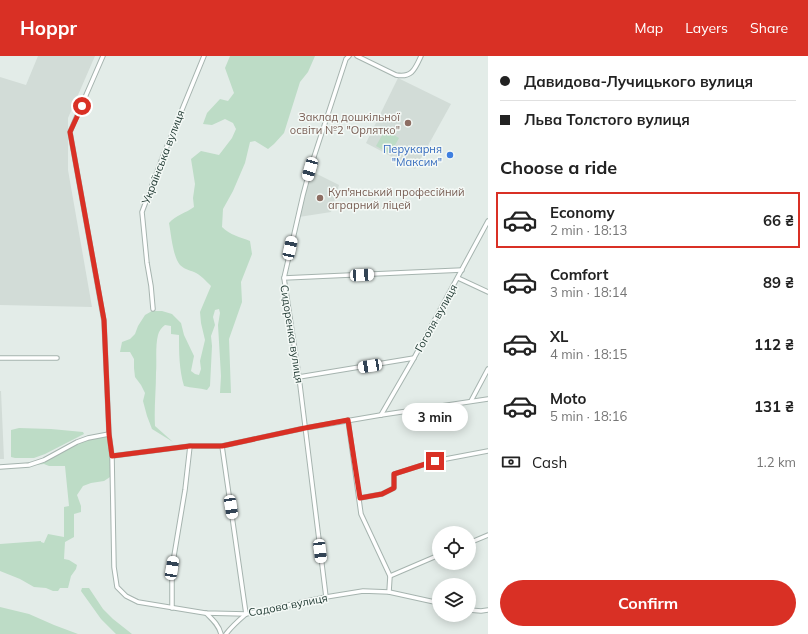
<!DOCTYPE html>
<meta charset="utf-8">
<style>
body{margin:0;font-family:Mulish,sans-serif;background:#f6f6f6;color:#222;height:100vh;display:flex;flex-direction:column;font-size:15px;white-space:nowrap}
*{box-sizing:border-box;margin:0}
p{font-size:13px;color:#767676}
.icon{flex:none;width:22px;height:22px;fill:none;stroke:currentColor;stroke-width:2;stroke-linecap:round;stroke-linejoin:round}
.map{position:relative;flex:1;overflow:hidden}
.drawer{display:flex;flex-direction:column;background:#fff;width:320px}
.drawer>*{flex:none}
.banner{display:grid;align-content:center;height:88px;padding:0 12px;background:#fff}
.tools{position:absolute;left:432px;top:470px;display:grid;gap:8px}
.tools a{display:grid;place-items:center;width:44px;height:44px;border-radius:50%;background:#fff;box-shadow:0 2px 10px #0003;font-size:20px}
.end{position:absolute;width:18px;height:18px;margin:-9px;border:5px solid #d93025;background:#fff;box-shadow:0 0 0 2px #fff}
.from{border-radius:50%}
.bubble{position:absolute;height:28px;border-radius:14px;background:#fff;box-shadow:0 2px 10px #0003;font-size:13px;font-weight:700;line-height:28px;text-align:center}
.car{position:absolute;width:12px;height:24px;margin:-12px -6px;border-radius:5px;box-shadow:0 0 3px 1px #0007;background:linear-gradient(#fff 24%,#345 0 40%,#fff 0 76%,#345 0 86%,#fff 0)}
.banner b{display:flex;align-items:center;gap:14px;height:38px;font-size:15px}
.banner b+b{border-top:1px solid #e0e0e0}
.banner i{width:10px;height:10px;background:#222}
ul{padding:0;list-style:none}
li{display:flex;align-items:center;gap:12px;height:56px;margin:0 8px 6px;padding:0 4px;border:2px solid transparent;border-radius:0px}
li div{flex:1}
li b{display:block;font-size:15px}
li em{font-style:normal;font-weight:700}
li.active{border-color:#d93025}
li>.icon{width:36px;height:36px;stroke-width:1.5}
h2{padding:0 12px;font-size:18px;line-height:48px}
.pay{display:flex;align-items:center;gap:10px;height:44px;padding:0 12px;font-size:15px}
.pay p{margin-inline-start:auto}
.cta{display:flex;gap:8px;margin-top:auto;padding:8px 12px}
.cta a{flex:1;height:46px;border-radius:24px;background:#d93025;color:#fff;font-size:16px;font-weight:700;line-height:46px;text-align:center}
header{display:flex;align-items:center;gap:24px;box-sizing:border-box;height:56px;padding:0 20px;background:#d93025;color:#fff}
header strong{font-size:19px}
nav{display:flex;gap:22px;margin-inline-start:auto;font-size:14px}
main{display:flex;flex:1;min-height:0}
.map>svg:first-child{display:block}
</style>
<header>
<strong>Hoppr</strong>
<nav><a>Map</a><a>Layers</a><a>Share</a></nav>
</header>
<main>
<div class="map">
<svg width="488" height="578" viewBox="0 0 488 578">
<rect width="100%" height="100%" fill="#e3ece8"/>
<!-- built -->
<g fill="#d2dcd7">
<path d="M38 0H95L68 62V114L92 251 0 249V21L26 29Z"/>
<path d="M398 22 451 48 415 113 366 87Z"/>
<path d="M311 115 339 129 331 156 299 161Z"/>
<path d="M0 335H1L4 403H0Z"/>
</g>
<!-- green -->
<g fill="#bddcc6">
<path d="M230 0H315L308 16 300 26 284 77 274 88 268 93 255 85 250 86 245 107 233 135 223 153 222 171C230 179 240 181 250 185L252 198 241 226 242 246 229 283 231 337H220L221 320 218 269 220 257 219 253 215 254 213 261 215 269 211 280 212 290 210 330 207 334C199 332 192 332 184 330 179 313 179 296 179 279L171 278V270L165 269C161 272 159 275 158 279 155 291 157 305 156 317 156 335 154 352 155 370L173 386 152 373 147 360 143 345 145 337 141 329 135 321 134 312V303L130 296H120L122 286 130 283 135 278 138 270 145 259 152 255H162L172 258 181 267 184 279 194 300 191 315 195 318 199 319 201 313 200 305 205 284 201 267 200 256 211 230C206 225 201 219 194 216 189 214 184 213 180 209 173 201 171 178 169 167 176 159 186 157 194 151L193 142 195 128 191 103 201 95 219 99 232 82 236 73 233 67 225 63 212 69 203 68 207 57 220 43 228 45 234 37 225 12Z"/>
<path d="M385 74 399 82 390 98 376 90Z"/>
<path d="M19 372 51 373 83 376 84 378 45 398 34 402H15L11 401V374Z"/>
<path d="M109 378 113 419 104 425 91 427 83 430 77 439 81 450V456L74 458V481L65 486 64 503 69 504 77 509 76 513 71 520 68 532H60L58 535H53L46 532 34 531 20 523 0 515V488L41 485V486L44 487 48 478 64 481V451L69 450 65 410H49L44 408 0 413V411L29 409 44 404 77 386Z"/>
<path d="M82 532H89L103 553 113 563 132 578H116L101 563 81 535Z"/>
<path d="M0 551 29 558 54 569 78 578H0Z"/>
</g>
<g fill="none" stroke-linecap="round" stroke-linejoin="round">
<!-- minor casing -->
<g stroke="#a6b4af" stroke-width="5.5">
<g id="minor">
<path d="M103 0 70 76 104 265 109 378 112 400 114 511 117 531 126 540 138 546 205 557 246 558 326 541 363 535 389 536 439 547"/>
<path d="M357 0 396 19C412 22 415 13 421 0"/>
<path d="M284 222 462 214"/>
<path d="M458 222 488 236"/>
<path d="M153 253 151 230 147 207 142 156 163 100 204 0"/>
<path d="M0 302H57"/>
<path d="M299 321 414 302"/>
<path d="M471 345 488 313"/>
<path d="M381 359 414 302 488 165"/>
<path d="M348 364 361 458 390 520 389 536"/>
<path d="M222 390 246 558C239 564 232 570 226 578"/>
<path d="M112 400 190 390H222L305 372 381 359 488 343"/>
<path d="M0 411 29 409 44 404 77 386 88 382 109 378"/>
<path d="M360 442 382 438 394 432V418L435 405 488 395"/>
<path d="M469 487 488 479"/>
<path d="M390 520 439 499"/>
<path d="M326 541 299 321 284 222 303 139 310 113 346 3 349 0"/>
<path d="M172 552V512L185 434 190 390"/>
<path d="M469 554 481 555 488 554"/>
<path d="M206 557C212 563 219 569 221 578"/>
</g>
</g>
<!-- minor -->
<use href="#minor" stroke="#fff" stroke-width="3.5"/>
</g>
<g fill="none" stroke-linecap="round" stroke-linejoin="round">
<!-- route -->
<path stroke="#d93025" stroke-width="5" d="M82 50 70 76 104 264 109 378 112 400 190 390H222L305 372 348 364 360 442 382 438 394 432V418L435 405"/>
</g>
<!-- markers -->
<g fill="#8d6e63" stroke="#f4f9f6" stroke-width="1.5">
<circle cx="408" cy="67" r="4"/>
<circle cx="320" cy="142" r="4"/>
</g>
<circle fill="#3f7fe0" stroke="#f4f9f6" stroke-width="1.5" cx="450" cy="99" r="4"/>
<g text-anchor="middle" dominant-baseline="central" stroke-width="3" stroke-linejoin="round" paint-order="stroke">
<!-- education labels -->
<g font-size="11" fill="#785e54" stroke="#f4f9f6" text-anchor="end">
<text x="400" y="61">Заклад дошкільної<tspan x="400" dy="13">освіти №2 "Орлятко"</tspan></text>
<text x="328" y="136" text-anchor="start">Куп'янський професійний<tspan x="328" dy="13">аграрний ліцей</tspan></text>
</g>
<!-- shop labels -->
<g font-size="11" fill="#366cbe" stroke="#f4f9f6" text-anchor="end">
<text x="442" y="93">Перукарня<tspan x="442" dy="13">"Максим"</tspan></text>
</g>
<!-- street labels -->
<g font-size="11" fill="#243d36" stroke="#f4f9f6">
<text transform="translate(163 101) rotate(-69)">Українська вулиця</text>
<text transform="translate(436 262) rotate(-61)">Гоголя вулиця</text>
<text transform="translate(292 278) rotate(81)">Сидоренка вулиця</text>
<text transform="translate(288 549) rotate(-11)">Садова вулиця</text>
</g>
</g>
</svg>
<div class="tools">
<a><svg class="icon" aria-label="locate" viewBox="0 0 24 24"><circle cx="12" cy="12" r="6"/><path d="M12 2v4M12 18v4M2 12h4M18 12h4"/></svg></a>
<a><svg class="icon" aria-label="layers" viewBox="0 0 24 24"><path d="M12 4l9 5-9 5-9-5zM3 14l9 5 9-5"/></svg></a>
</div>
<i class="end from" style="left:82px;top:50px"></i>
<i class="end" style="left:435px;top:405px"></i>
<div class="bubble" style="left:402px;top:347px;width:66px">3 min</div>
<i class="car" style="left:310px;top:113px;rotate:196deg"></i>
<i class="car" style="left:290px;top:192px;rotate:12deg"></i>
<i class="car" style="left:362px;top:219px;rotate:87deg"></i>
<i class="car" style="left:370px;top:310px;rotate:261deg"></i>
<i class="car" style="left:231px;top:451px;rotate:171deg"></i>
<i class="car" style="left:320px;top:495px;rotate:173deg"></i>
<i class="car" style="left:172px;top:512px;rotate:9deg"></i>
</div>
<section class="drawer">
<div class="banner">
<b><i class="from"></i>Давидова-Лучицького вулиця</b>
<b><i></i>Льва Толстого вулиця</b>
</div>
<h2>Choose a ride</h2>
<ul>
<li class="active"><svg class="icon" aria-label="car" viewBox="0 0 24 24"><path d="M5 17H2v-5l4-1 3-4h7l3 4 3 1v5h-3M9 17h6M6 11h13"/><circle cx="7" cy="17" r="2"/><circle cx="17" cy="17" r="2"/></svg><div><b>Economy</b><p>2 min · 18:13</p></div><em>66 ₴</em></li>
<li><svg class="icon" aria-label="car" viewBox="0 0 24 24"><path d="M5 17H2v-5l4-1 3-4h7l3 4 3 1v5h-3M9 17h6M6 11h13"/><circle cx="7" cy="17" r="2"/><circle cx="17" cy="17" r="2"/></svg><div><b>Comfort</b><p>3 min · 18:14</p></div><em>89 ₴</em></li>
<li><svg class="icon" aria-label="car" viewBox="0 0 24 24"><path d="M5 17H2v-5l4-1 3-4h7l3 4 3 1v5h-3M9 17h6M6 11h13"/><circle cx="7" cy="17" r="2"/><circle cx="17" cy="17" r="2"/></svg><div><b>XL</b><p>4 min · 18:15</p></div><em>112 ₴</em></li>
<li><svg class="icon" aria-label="car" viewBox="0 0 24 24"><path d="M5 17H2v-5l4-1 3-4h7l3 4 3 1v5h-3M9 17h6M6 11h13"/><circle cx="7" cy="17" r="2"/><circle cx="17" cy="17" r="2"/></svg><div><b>Moto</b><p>5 min · 18:16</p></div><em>131 ₴</em></li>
</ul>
<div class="pay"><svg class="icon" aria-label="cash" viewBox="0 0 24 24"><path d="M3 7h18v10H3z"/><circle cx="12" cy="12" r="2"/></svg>Cash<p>1.2 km</p></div>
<div class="cta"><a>Confirm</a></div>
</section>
</main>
